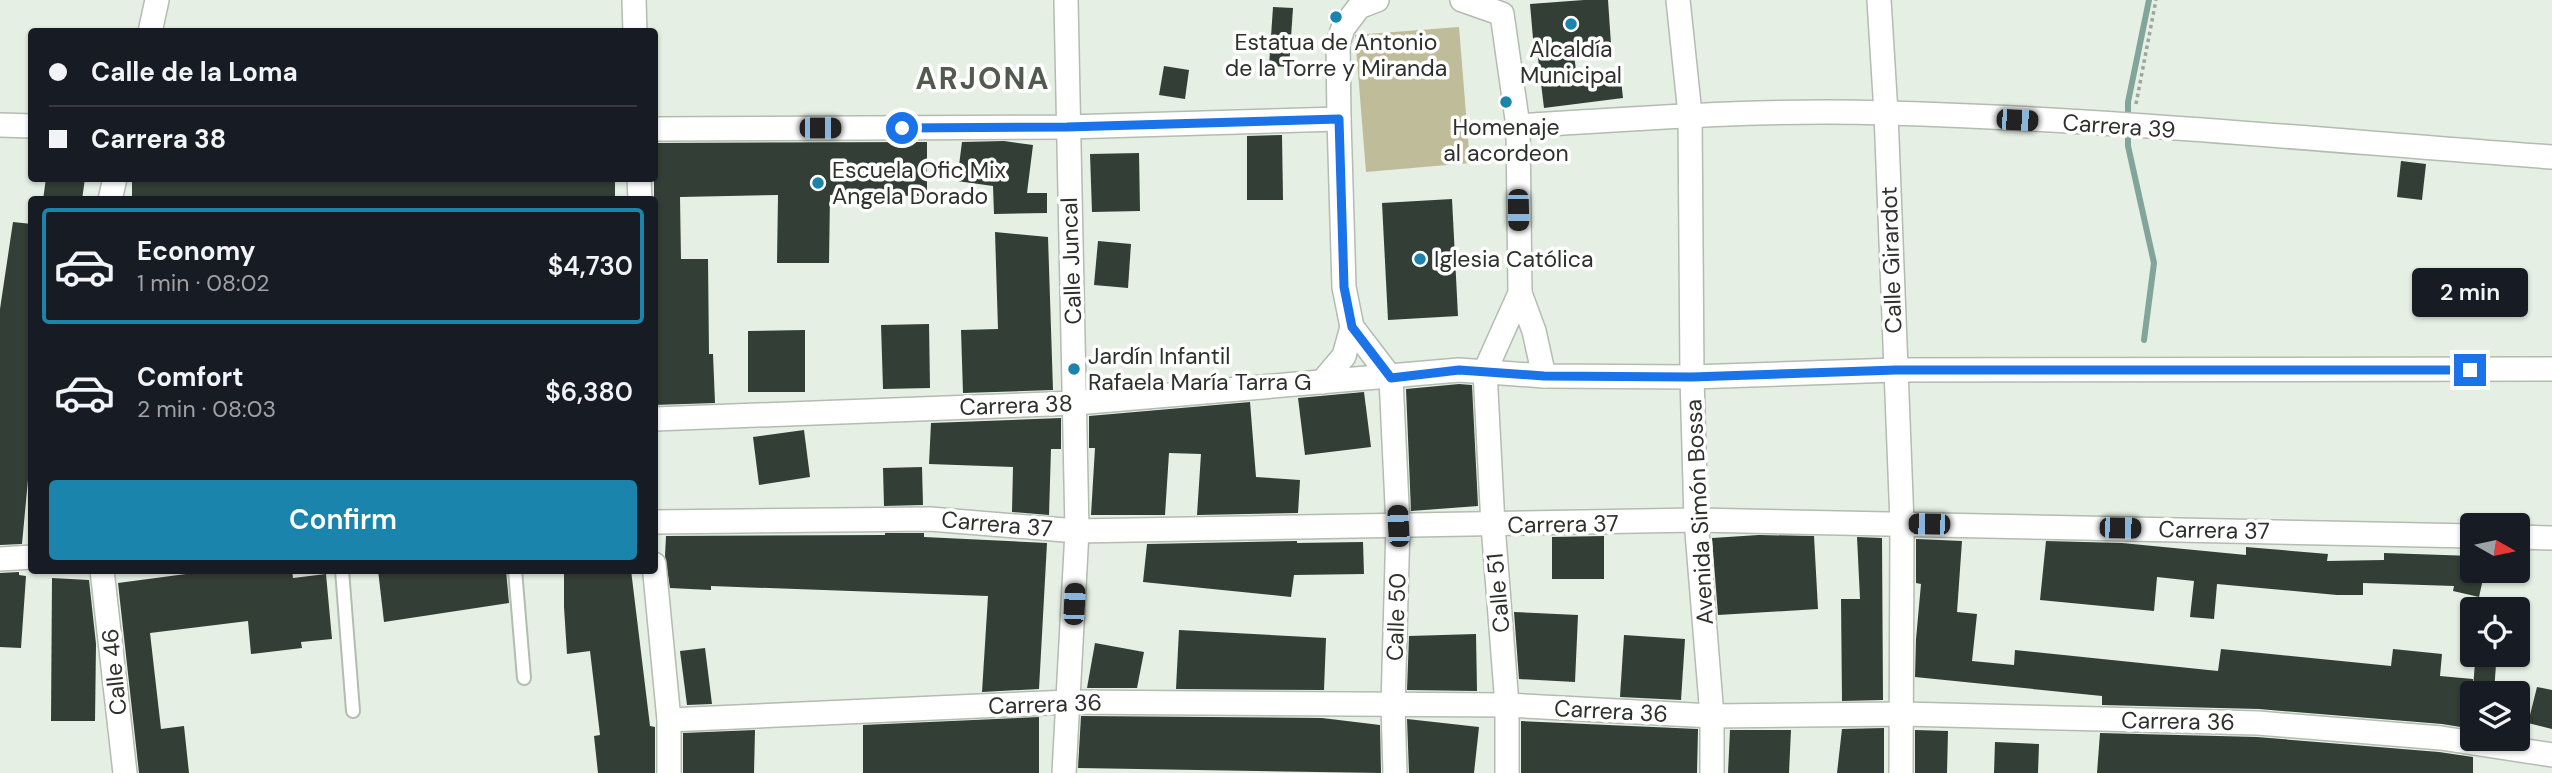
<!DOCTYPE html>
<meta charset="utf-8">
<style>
body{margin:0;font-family:"DM Sans",sans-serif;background:#242831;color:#f1f3f6;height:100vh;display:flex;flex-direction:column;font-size:26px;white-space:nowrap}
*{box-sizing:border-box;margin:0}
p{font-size:23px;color:#9ea1a6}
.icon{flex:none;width:38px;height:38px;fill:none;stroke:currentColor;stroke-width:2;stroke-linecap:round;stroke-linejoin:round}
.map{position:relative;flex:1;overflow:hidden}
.details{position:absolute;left:28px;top:196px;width:630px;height:378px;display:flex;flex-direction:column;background:#171b24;border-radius:7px;box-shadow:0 2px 5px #0004}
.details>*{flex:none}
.banner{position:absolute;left:28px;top:28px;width:630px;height:154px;border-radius:7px;box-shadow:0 2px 5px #0004;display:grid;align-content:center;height:154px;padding:0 21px;background:#171b24}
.needle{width:46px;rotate:99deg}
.tools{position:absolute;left:2460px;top:513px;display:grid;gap:14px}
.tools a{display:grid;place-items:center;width:70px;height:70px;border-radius:7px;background:#171b24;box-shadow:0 2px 5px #0004;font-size:35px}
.end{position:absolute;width:32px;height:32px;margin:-16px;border:9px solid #1a73e8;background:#fff;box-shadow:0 0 0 4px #fff}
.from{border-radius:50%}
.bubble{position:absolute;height:49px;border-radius:7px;background:#171b24;box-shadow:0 2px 5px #0004;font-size:23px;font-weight:600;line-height:49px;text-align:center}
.car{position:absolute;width:21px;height:42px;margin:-21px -10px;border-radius:9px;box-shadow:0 0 5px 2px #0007;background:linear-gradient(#222 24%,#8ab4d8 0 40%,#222 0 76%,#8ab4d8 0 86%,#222 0)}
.banner b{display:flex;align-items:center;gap:24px;height:66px;font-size:26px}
.banner b+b{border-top:2px solid #363941}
.banner i{width:18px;height:18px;background:#f1f3f6}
ul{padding:12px 0 0;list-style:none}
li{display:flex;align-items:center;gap:21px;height:116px;margin:0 14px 10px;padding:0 7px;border:4px solid transparent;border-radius:7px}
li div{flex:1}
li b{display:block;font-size:26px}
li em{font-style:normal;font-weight:600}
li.current{border-color:#1a84ac}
li>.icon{width:63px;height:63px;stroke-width:1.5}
.action{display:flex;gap:14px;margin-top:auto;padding:14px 21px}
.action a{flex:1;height:80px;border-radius:7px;background:#1a84ac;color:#fff;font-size:28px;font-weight:600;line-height:80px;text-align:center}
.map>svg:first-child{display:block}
</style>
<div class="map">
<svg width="2552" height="773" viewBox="0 0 2552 773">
<rect width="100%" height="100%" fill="#e5efe3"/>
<!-- green -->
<path fill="#bfbc99" d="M1459 27 1470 163 1366 172 1355 35Z"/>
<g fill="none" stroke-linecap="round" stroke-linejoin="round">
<!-- stream -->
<path stroke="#82a49a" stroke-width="6" d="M2144 340 2154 263 2128 146V102L2149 0"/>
</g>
<!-- building -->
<g fill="#333e37">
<path d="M1584 0H1608L1611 44 1573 47 1578 86 1621 80 1623 98 1544 108 1537 50H1534L1530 4Z"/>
<path d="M1273 7 1293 8 1289 67 1269 66Z"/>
<path d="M1164 66 1189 70 1185 99 1159 95Z"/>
<path d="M1282 135 1283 200H1247V136Z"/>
<path d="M1004 141 1033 145 1027 193H1047V213L994 214 993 186 957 181 962 142Z"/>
<path d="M927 142V196L830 195 829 263H777L778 195 680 197 681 259H708L709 354H713L715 403 654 405V143Z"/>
<path d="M1139 153 1140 211 1092 212 1090 154Z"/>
<path d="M2401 161 2426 164 2422 200 2397 197Z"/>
<path d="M46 178H85L82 200H43Z"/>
<rect x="132" y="178" width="483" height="22"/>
<path d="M1452 199 1458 316 1388 320 1382 203Z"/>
<path d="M13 222 32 224V437L22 544 0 545V309Z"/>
<path d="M995 232 1048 237 1053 390 963 393 961 330 998 329Z"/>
<path d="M1098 241 1131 244 1128 288 1094 285Z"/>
<path d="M929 324 930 388 883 389 881 325Z"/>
<path d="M805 330V392H748V331Z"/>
<path d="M1459 384 1472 385 1478 506 1411 511 1406 389Z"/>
<path d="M1364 392 1371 447 1305 455 1298 398Z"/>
<path d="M1250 402 1256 477 1300 480 1298 513 1197 515 1201 454 1169 453 1165 515H1091L1095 448H1089V416Z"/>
<path d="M1061 418V449H1051L1049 515 1012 512 1013 467 929 464 931 423Z"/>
<path d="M804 430 810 477 759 485 753 437Z"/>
<path d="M922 467 923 505 884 506 883 468Z"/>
<path d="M885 533H924V537L1047 543 1039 689 982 692 988 596 711 586V590L670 588 665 556 666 536 885 535Z"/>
<path d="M1759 535 1814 536 1818 609 1718 615 1712 538Z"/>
<path d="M1604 536V579H1552V537Z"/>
<path d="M1857 537 1882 538 1883 700 1842 701 1841 599H1860Z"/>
<path d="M1916 539 1962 541 1957 612 1977 614 1972 661 2014 665 2015 650 2218 671 2221 649 2391 666 2393 649 2442 654 2440 676 2473 679V689L2475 662 2496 664 2494 693H2473V729L2442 724 2259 709 2102 705V696L1915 677 1916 639 1921 584 1916 583Z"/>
<path d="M1297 541V543L1363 542 1364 574 1294 575 1291 597 1143 582 1147 544Z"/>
<path d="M2046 541 2122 543 2246 555V547L2328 554 2327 561 2384 560V553L2473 556V570H2485L2479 597 2453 591 2454 586 2363 583V595H2337L2217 584 2214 619 2190 617 2194 581 2157 577 2154 611 2040 600Z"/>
<path d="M216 570H292L293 578 326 574 332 639 301 642 302 648 251 654 248 621 150 633 161 729 184 726 189 773H139L118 583Z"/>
<path d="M378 570H506L509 603 384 622Z"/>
<path d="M564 570H631L650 726 655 727V773H598L594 736 600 735 590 651 567 654 564 607Z"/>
<path d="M19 572V575L26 576 21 648 0 647V573Z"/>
<path d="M52 578 89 580 96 644 95 721H51Z"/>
<path d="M1514 612 1578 615 1575 682 1519 679Z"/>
<path d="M1179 630 1326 638 1324 690 1176 689Z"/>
<path d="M1476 634 1477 691 1407 690 1409 636Z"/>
<path d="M1624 635 1685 639 1681 700 1620 697Z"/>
<path d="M1095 643 1144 652 1137 688H1087Z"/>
<path d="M705 648 712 704 687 705 680 651Z"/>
<path d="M2537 687 2552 690V729L2528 723Z"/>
<path d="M1081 716 1322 718 1380 725 1381 773 1078 768Z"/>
<path d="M1039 717V773H863V725Z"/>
<path d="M1407 719 1479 727 1474 773H1409Z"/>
<path d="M1521 721 1698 729 1697 773H1521Z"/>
<path d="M1884 728V773H1837L1842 729Z"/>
<path d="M755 730 754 773H683V733Z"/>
<path d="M1730 730H1791L1789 773H1728Z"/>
<path d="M1915 730 1948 731 1947 773H1915Z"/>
<path d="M2100 733 2257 737 2439 752 2473 757V773H2097Z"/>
<path d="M1995 742 2039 744 2038 773H1994Z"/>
</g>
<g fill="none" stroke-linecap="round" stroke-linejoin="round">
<!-- service casing -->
<g stroke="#b3bcb1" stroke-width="16">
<g id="service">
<path d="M342 570 353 711"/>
<path d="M515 570 524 678"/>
</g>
</g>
<!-- minor casing -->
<g stroke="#b3bcb1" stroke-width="26">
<g id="minor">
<path d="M634 0 635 32"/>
<path d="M1377 0 1359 7 1343 28 1338 44 1339 119 1344 287 1352 327 1391 378 1398 526 1393 705 1395 773"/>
<path d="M1462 0 1502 14 1518 126 1520 293 1485 371 1493 525 1507 705V773"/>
<path d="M1678 0 1690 114 1692 377 1696 520 1712 716V773"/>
<path d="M1879 0 1886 113 1902 523 1901 773"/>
<path d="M150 32 157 0"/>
<path d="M0 125 32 126"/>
<path d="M1518 126C1641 118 1764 109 1887 113 2109 119 2331 141 2552 157"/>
<path d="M654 129 1067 127 1339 119"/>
<path d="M639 178 640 200"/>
<path d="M110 200 115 178"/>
<path d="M1520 293 1534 331 1544 376"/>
<path d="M1322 382 1344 356 1352 327"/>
<path d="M654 419 1076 403 1459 370 1544 376 1692 377 1896 370 2552 369"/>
<path d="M654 522 930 519 1077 531 1696 520 2473 536"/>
<path d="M2518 537 2552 538"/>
<path d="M0 559 32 557"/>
<path d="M654 564 669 720V773"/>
<path d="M102 570 125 773"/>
<path d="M669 720 1069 702 1507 705 1712 716 1902 714 2258 723 2441 738 2552 755"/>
<path d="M1064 773 1077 531 1066 0"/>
</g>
</g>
<!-- path -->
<path stroke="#9da59c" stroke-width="3.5" stroke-dasharray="3.5 3.5" stroke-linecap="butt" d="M2136 104 2156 0"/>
<!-- service -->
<use href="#service" stroke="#fff" stroke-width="12"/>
<!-- minor -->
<use href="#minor" stroke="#fff" stroke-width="23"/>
</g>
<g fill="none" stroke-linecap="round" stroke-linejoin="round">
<!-- route -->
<path stroke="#1a73e8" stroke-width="9" d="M902 128 1067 127 1339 119 1344 287 1352 327 1391 378 1459 370 1544 376 1692 377 1896 370H2470"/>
</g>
<!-- markers -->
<g fill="#1a84ac" stroke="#fff" stroke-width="2.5">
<circle cx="1336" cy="17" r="7"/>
<circle cx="1571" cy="24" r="7"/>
<circle cx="1506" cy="102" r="7"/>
<circle cx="818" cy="183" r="7"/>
<circle cx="1420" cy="259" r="7"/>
<circle cx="1074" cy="369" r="7"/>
</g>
<g text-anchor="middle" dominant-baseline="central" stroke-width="7" stroke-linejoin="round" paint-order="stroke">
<!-- poi labels -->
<g font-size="23" fill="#2d302c" stroke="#fff">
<text x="1336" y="42">Estatua de Antonio<tspan x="1336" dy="26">de la Torre y Miranda</tspan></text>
<text x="1571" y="49">Alcaldía<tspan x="1571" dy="26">Municipal</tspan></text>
<text x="1506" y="127">Homenaje<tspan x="1506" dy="26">al acordeon</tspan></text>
<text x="832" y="170" text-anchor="start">Escuela Ofic Mix<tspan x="832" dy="26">Angela Dorado</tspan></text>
<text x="1434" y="259" text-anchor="start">Iglesia Católica</text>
<text x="1088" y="356" text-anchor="start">Jardín Infantil<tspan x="1088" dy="26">Rafaela María Tarra G</tspan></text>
</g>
<!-- street labels -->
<g font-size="23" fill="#2d302c" stroke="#fff">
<text transform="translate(2119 126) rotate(4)">Carrera 39</text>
<text transform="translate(1891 260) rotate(-92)">Calle Girardot</text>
<text transform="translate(1071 261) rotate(-92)">Calle Juncal</text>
<text transform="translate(1016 405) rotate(-2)">Carrera 38</text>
<text transform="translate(1699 512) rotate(-93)">Avenida Simón Bossa</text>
<text transform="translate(997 524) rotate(5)">Carrera 37</text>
<text transform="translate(1563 524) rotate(-1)">Carrera 37</text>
<text transform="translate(2214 530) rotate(1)">Carrera 37</text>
<text transform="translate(1498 593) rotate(-95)">Calle 51</text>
<text transform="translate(1396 617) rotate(-88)">Calle 50</text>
<text transform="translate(114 672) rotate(-96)">Calle 46</text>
<text transform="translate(1045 704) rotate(-2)">Carrera 36</text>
<text transform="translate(1611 711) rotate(3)">Carrera 36</text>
<text transform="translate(2178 721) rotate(1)">Carrera 36</text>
</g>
<!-- district labels -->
<g font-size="30" font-weight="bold" letter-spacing="2" fill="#525a50" stroke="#fff">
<text x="983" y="78">ARJONA</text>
</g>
</g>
</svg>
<div class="tools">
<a><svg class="needle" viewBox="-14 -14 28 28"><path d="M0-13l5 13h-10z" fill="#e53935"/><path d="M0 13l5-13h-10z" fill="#9ea1a6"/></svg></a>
<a><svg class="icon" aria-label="locate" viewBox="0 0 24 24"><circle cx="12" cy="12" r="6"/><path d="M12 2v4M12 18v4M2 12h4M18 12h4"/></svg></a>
<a><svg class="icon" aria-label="layers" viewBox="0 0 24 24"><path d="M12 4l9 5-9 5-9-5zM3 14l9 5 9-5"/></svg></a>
</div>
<i class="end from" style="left:902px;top:128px"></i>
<i class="end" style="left:2470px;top:370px"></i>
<div class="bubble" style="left:2412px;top:268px;width:116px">2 min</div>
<i class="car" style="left:2017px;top:120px;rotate:93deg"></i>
<i class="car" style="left:820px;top:128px;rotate:90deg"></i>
<i class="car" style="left:1518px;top:210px;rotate:179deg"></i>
<i class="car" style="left:1929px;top:524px;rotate:271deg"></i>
<i class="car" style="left:1398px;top:526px;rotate:357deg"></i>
<i class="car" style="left:2120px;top:528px;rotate:91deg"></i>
<i class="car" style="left:1074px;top:604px;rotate:3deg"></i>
<div class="banner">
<b><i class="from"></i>Calle de la Loma</b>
<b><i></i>Carrera 38</b>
</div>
<section class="details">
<ul>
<li class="current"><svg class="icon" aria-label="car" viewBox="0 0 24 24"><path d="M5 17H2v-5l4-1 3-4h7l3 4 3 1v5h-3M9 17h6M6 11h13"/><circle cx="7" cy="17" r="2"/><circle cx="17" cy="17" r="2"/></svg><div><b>Economy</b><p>1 min · 08:02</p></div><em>$4,730</em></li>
<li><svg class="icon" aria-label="car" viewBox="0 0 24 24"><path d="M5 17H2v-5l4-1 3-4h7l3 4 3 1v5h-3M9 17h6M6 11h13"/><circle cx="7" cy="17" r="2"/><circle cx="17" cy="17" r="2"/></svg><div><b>Comfort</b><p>2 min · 08:03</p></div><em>$6,380</em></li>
</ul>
<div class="action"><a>Confirm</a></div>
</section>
</div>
